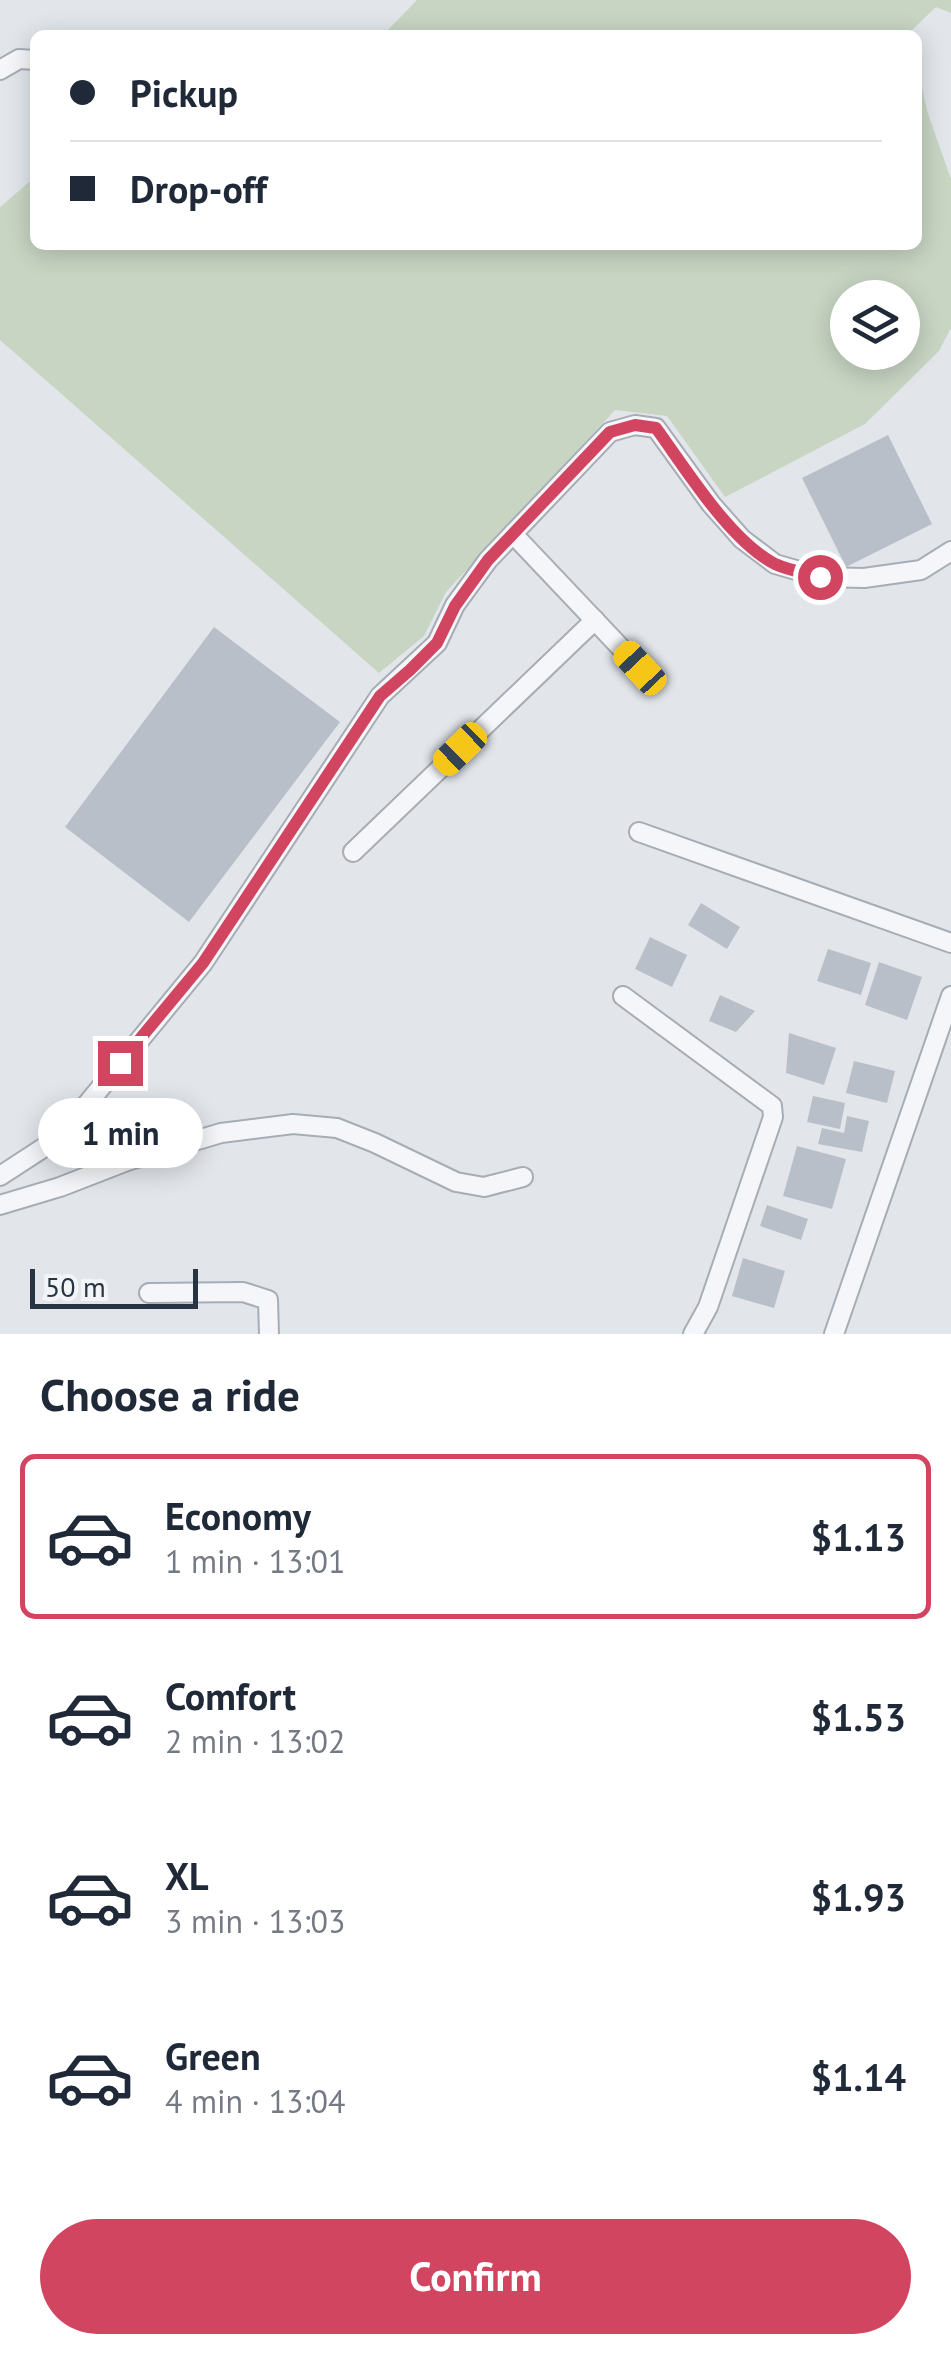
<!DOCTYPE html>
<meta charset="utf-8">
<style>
body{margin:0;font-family:"PT Sans",sans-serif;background:#f2f2f3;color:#1f2937;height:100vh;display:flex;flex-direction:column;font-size:38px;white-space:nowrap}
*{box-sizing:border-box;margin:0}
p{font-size:32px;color:#747a83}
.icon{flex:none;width:55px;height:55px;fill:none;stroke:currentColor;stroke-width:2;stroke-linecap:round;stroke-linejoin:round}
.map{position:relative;height:1334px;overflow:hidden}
.details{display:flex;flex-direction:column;background:#fff;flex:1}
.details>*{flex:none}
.top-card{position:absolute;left:30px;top:30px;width:892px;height:220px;border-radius:15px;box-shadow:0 5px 25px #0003;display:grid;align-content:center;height:220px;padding:0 40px;background:#fff}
.controls{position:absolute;left:830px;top:280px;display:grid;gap:20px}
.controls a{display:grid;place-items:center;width:90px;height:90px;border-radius:50%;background:#fff;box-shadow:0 5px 25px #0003;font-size:50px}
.scale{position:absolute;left:30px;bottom:25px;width:168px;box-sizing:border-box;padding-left:10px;border:5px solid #293443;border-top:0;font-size:28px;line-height:35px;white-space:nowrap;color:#293443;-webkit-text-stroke:8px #f2f5f8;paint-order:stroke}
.end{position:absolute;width:45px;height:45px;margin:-22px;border:12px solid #d24561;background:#fff;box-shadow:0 0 0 5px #fff}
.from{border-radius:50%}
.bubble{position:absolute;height:70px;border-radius:35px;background:#fff;box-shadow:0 5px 25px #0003;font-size:32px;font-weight:700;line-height:70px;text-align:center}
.car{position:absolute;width:30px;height:60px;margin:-30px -15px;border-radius:12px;box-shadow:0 0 8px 2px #0007;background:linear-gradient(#f5c518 24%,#345 0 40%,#f5c518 0 76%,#345 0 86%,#f5c518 0)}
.top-card b{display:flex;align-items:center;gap:35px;height:95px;font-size:38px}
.top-card b+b{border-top:2px solid #e0e1e3}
.top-card i{width:25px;height:25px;background:#1f2937}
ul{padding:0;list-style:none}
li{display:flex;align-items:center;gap:30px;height:165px;margin:0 20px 15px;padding:0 20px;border:5px solid transparent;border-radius:15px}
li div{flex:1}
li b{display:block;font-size:38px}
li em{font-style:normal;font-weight:700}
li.current{border-color:#d24561}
li>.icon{width:90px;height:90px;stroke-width:1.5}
h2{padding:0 40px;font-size:45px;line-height:120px}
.button{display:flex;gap:20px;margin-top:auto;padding:20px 40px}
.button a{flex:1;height:115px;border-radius:60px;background:#d24561;color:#fff;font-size:40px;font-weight:700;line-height:115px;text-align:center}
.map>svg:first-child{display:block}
</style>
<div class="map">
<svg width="951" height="1334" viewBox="0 0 951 1334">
<rect width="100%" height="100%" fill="#e2e6eb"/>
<!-- green -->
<g fill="#c8d5c3" fill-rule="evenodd">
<path d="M417 0H951V13L936 7 910 32V35H383Z"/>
<path d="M918 68 927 111 951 179V328L939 351 865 424 725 497 667 416 615 410 446 592 424 636 379 673 0 340V207L35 177V245H918ZM848 298H902V352H848Z"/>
</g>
<!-- building -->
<g fill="#b9bfc8">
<path d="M888 435 932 524 846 567 802 478Z"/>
<path d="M214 627 340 722 189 922 65 827Z"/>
<path d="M701 903 740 927 727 949 688 925Z"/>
<path d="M650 937 687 955 672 987 635 969Z"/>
<path d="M828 949 871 963 861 995 817 981Z"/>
<path d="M879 962 922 977 907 1020 865 1005Z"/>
<path d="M720 995 755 1011 736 1032 709 1021Z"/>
<path d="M789 1033 836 1048 824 1085 786 1073Z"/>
<path d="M854 1061 895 1071 887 1103 846 1093Z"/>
<path d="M813 1096 845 1103 840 1129 807 1122Z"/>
<path d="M847 1116 869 1121 862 1152 818 1144 822 1128 844 1133Z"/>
<path d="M797 1146 846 1159 832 1209 783 1196Z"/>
<path d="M767 1205 808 1219 801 1240 760 1226Z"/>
<path d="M743 1258 785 1271 774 1308 732 1296Z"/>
</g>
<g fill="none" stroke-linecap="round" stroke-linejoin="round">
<!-- minor casing -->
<g stroke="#a7adb5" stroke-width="22">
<g id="minor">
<path d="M0 70 19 59 35 60"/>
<path d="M513 534 640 668"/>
<path d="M639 832 951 943"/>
<path d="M353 852 595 620"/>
<path d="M623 996 772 1106 773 1117 708 1307 693 1334"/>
<path d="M0 1176 60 1137 143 1036 203 963 380 696 437 643 455 605 488 560 610 432 635 425 656 428 711 504 742 539 775 564 820 577 864 578 921 570 951 551"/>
<path d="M0 1205 60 1187 127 1161 221 1133 293 1124 337 1128 375 1143 456 1182 484 1187 523 1177"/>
<path d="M149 1293 243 1292 268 1300 269 1334"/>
<path d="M834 1334 951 996"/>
</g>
</g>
<!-- minor -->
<use href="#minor" stroke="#f5f6f9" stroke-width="18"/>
</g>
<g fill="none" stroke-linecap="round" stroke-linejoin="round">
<!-- route -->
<path stroke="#d24561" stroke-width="12" d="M120 1063 203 963 380 696 410 670 437 643 455 606 488 560 610 432 635 425 656 428C686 469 730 541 775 564 788 570 805 573 820 577"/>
</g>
</svg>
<div class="controls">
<a><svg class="icon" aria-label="layers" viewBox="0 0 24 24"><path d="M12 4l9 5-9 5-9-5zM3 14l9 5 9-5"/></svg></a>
</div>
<div class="scale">50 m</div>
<i class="end from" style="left:820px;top:577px"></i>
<i class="end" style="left:120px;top:1063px"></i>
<div class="bubble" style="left:38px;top:1098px;width:165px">1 min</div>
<i class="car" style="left:640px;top:668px;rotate:317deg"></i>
<i class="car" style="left:460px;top:749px;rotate:226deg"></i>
<div class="top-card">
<b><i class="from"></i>Pickup</b>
<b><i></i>Drop-off</b>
</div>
</div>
<section class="details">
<h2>Choose a ride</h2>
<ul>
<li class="current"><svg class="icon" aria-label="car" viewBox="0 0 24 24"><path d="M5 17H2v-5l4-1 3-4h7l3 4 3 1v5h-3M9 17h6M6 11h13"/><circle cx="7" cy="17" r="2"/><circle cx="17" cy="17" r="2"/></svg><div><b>Economy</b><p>1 min · 13:01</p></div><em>$1.13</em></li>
<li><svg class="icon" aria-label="car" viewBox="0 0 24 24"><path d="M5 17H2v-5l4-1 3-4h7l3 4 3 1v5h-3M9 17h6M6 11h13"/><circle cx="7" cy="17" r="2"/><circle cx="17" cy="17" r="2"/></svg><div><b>Comfort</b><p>2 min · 13:02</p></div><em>$1.53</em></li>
<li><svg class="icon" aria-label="car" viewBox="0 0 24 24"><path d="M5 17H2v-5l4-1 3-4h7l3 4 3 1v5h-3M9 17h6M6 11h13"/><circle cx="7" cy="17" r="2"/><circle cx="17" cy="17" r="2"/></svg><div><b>XL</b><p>3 min · 13:03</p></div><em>$1.93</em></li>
<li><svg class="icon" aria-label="car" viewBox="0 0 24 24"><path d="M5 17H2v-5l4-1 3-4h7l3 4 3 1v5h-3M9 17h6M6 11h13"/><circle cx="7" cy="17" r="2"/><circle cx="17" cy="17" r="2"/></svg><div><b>Green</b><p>4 min · 13:04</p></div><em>$1.14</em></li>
</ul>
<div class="button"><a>Confirm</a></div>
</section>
